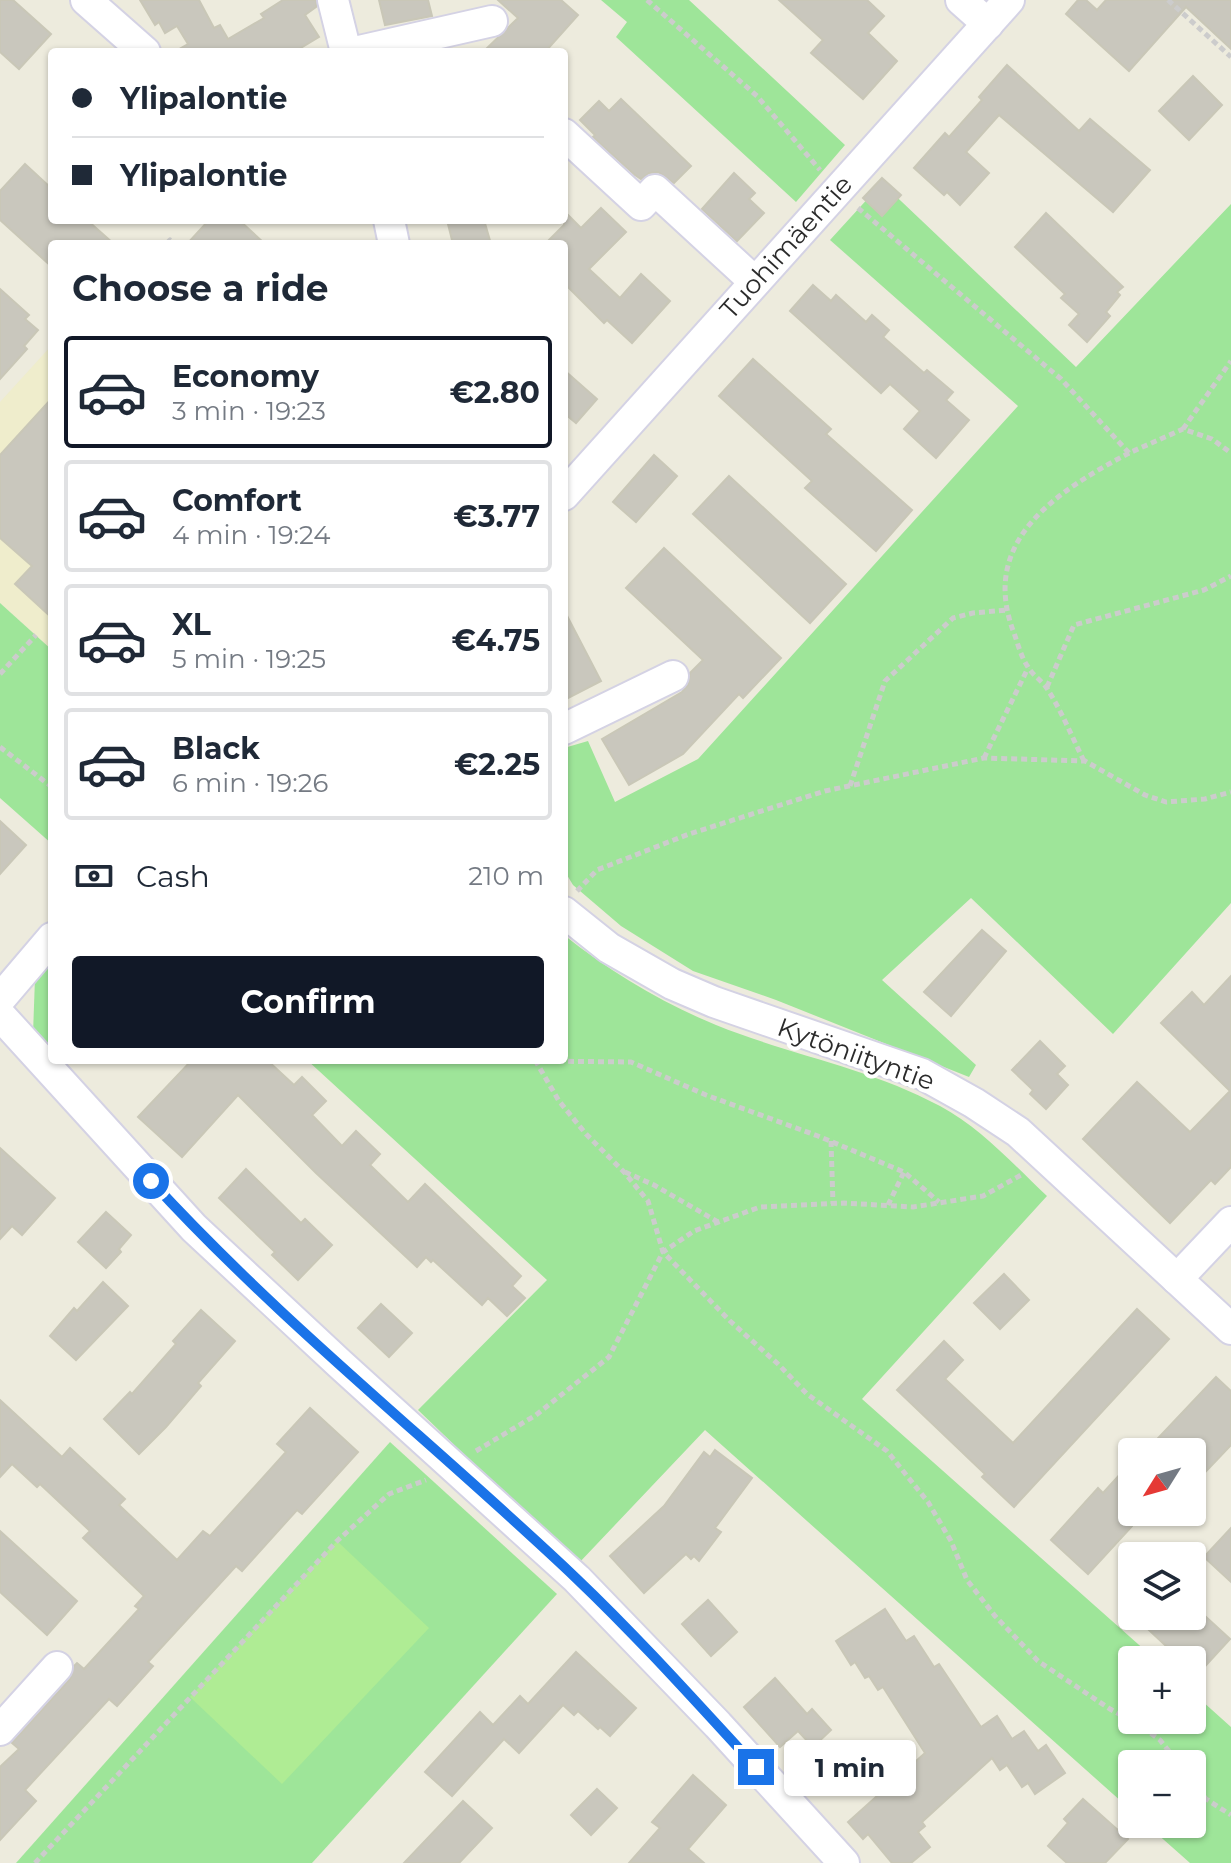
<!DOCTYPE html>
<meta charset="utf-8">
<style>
body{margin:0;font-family:Montserrat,sans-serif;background:#f6f6f7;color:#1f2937;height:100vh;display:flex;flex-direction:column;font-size:30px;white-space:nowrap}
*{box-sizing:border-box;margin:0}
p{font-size:26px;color:#747a83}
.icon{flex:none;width:44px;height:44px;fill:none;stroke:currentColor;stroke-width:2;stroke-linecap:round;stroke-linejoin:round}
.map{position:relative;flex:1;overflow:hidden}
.details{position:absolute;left:48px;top:240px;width:520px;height:824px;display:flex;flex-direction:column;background:#fff;border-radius:8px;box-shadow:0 2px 6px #0004}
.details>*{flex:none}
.banner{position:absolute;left:48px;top:48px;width:520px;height:176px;border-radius:8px;box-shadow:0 2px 6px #0004;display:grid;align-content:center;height:176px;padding:0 24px;background:#fff}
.needle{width:52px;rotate:233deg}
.controls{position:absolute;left:1118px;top:1438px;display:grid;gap:16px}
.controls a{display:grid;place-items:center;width:88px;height:88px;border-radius:8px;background:#fff;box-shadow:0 2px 6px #0004;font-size:40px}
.end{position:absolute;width:36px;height:36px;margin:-18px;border:10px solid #1a73e8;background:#fff;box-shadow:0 0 0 4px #fff}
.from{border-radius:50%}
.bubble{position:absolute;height:56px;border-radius:8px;background:#fff;box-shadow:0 2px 6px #0004;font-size:26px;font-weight:700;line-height:56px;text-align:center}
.banner b{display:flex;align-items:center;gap:28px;height:76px;font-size:30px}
.banner b+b{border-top:2px solid #e0e1e3}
.banner i{width:20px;height:20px;background:#1f2937}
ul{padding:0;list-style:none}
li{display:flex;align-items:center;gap:24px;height:112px;margin:0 16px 12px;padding:0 8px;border:4px solid #e0e1e3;border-radius:8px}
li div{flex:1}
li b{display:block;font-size:30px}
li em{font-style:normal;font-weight:700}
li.current{border-color:#111827}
li>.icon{width:72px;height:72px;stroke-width:1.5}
h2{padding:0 24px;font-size:36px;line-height:96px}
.pay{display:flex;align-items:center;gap:20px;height:88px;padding:0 24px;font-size:30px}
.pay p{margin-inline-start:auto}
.primary-button{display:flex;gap:16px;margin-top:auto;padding:16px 24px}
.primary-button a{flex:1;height:92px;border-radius:8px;background:#111827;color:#fff;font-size:32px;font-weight:700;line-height:92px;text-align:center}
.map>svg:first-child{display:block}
</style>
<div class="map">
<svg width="1231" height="1863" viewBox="0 0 1231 1863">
<rect width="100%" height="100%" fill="#edebdd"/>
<!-- education -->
<path fill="#efedcc" d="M52 345V650L0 603V402Z"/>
<!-- green -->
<g fill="#9ee599">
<path d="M601 0H689L845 145 796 202 616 37 627 22Z"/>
<path d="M882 183 1076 367 1231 204V903L1113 1034 971 898 882 980 976 1065 969 1077 776 1000 693 971 621 926 573 885 564 870V748L588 741 615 802 698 759 1018 406 830 240Z"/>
<path d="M0 603 52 650V844L0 798Z"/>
<path d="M564 935C609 971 662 1003 716 1025 790 1055 870 1068 940 1106 981 1128 1014 1165 1047 1196L862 1399 1156 1660H1132V1720H1192V1692L1231 1727V1863H1190L1146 1824H1192V1764H1132V1811L705 1430 578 1564 418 1410 547 1280 307 1060H564Z"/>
<path d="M52 960V1055L33 1034 35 978Z"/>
<path d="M390 1442 557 1594 312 1863H16Z"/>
</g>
<!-- pitch -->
<path fill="#afec94" d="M337 1541 429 1628 282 1784 190 1697Z"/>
<!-- building -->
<g fill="#c9c7bd" stroke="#c9c7b7" stroke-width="2">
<path d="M0 0H13L51 34 19 69 0 52Z"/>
<path d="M140 0H199L214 28 220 25 228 39 264 18 261 14 283 0H316V7L305 15 319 37 294 52H174L188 44 177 26 165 33 159 22 155 25Z"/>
<path d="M379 0H428L432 16 385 25Z"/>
<path d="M498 0H561L578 15 545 52H483L518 18Z"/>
<path d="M779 0H867L884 16 868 33 897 61 863 99 811 53 823 40Z"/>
<path d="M1078 0H1086L1097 10 1106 0H1231V49L1186 7 1129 71 1066 14Z"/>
<path d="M1007 65 1079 131 1090 119 1150 170 1113 212 999 115 966 152 989 173 960 205 947 192 944 195 914 168 945 133 949 137 982 100 979 97Z"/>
<path d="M1193 76 1222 105 1189 140 1159 111Z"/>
<path d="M621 99 691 166 674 183 658 172 649 173 641 179 635 175 593 137 595 135 580 120 599 101 609 111Z"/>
<path d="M25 164 52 189V220H87L114 244H52V267L0 220V191Z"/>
<path d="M734 173 755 193 749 199 764 213 737 241 702 209Z"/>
<path d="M882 178 901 195 882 216 863 198Z"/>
<path d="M601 208 626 232 589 269 620 298 641 274 670 301 632 343 607 320 604 323 564 283V244H545L564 225V211L581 228Z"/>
<path d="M1046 213 1123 287 1117 292 1120 295 1106 312 1110 316 1087 342 1069 325 1079 314 1061 298 1065 294 1015 247Z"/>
<path d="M209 220H239L265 244H187Z"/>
<path d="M447 220H484L491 244H453Z"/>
<path d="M813 285 831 301 836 295 866 322 872 315 889 330 883 337 924 373 927 370 953 392 946 400 969 420 936 458 904 429 920 411 890 384 881 393 790 311Z"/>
<path d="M0 289 29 315 25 319 38 330 24 346 27 349 0 379Z"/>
<path d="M753 359 831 429 826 434 912 510 876 551 805 488 812 481 719 396Z"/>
<path d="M564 370 597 399 576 423 564 413Z"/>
<path d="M52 398V618L15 584 32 566 0 538V455Z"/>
<path d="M654 455 677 476 636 522 613 502Z"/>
<path d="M729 476 846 584 810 623 693 514Z"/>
<path d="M664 548 781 658 743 698 739 694 683 754 629 785 602 739 682 692 688 685 690 673 703 660 626 588Z"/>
<path d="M564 610 601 681 564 700Z"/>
<path d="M0 821 26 845 0 874Z"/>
<path d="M982 930 1006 951 951 1016 924 992Z"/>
<path d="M1231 976V1167L1215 1184 1211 1180 1170 1223 1083 1139 1137 1082 1190 1132 1230 1091 1161 1023 1192 992 1204 1005Z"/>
<path d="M1040 1041 1065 1066 1057 1074 1068 1085 1046 1109 1030 1094 1033 1090 1012 1070Z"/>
<path d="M192 1060H267L294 1085 302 1077 326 1101 312 1115 342 1146 356 1131 380 1154 370 1165 408 1202 425 1184 521 1276 512 1286 525 1298 507 1316 488 1298 482 1305 433 1260 431 1262 426 1257 417 1267 316 1173 238 1095 182 1157 138 1117Z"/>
<path d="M0 1148 55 1198 22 1235 12 1226 0 1239Z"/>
<path d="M246 1169 301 1223 305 1219 332 1245 298 1280 272 1255 275 1252 219 1198Z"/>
<path d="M106 1212 131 1235 119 1249 121 1252 106 1268 78 1242Z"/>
<path d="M1004 1274 1029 1300 1000 1329 974 1303Z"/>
<path d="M103 1282 128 1306 76 1360 50 1336 74 1308 77 1311Z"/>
<path d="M381 1304 412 1333 389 1357 358 1328Z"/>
<path d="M1137 1309 1169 1339 1014 1507 982 1477 985 1474 897 1390 944 1341 963 1360 945 1379 1013 1443Z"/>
<path d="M201 1310 235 1341 198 1383 201 1386 166 1427 139 1454 104 1419 130 1392 132 1394 176 1344 173 1341Z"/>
<path d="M1216 1377 1231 1391V1445L1192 1486V1452H1145Z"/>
<path d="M0 1400 62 1457 70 1448 125 1499 119 1505 177 1560 203 1531 210 1536 286 1452 277 1444 310 1408 358 1452 302 1514 297 1510 242 1571 236 1566 148 1662 153 1666 117 1706 109 1699 25 1790 36 1801 0 1840V1767L19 1749 12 1743 70 1679 74 1666 77 1663 84 1669 139 1609 135 1606 144 1596 83 1538 90 1531 40 1484 37 1487 12 1464 0 1477Z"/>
<path d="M715 1450 752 1478 715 1528 721 1532 699 1561 694 1556 691 1559 686 1554 644 1593 610 1556 664 1506 704 1452 710 1457Z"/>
<path d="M1132 1461V1526L1088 1574 1051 1540 1098 1488 1103 1493Z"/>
<path d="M1231 1528V1582L1204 1557Z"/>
<path d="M0 1531 77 1601 47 1635 0 1592Z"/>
<path d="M708 1600 737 1632 711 1656 682 1624Z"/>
<path d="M885 1609 906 1641 914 1636 934 1667 939 1664 981 1727 997 1716 1012 1739 1024 1731 1038 1751 1046 1745 1065 1773 1035 1794 1028 1783 1022 1787 1007 1765 1000 1770 992 1758 922 1822 925 1826 918 1832 930 1847 911 1863H892L868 1834 863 1839 848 1822 925 1753 883 1687 878 1690 869 1676 865 1678 855 1662 851 1665 836 1641Z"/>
<path d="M1134 1616H1205L1230 1639 1197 1675 1192 1670V1660H1181Z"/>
<path d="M576 1652 636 1708 610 1736 600 1727 598 1729 578 1711 574 1715 563 1705 519 1753 504 1739 452 1796 425 1772 480 1712 493 1725 520 1696 528 1704Z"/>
<path d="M775 1678 807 1714 812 1709 831 1730 813 1747 798 1731 780 1747 744 1707Z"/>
<path d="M693 1775 726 1805 688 1849 704 1863H629L660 1828 652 1822Z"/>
<path d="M597 1789 617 1808 591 1835 571 1815Z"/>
<path d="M1083 1799 1128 1839 1105 1863H1067L1048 1846 1068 1823 1064 1819Z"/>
<path d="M463 1801 492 1828 459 1863H404Z"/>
</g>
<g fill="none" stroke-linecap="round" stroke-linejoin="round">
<!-- minor casing -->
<g stroke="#d4d2e4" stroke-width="34">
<g id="minor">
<path d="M86 0 145 52"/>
<path d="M333 0 346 52"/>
<path d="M961 0 988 24"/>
<path d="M355 52 492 21"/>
<path d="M564 134 641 205 655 190 755 282"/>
<path d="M389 220 394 244"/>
<path d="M564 495 1009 0"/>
<path d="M564 729 673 676"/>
<path d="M564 912 609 948 672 984 714 1002 922 1074 974 1103 1018 1132 1231 1329"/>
<path d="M0 999 52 938"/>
<path d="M0 1015 194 1228 340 1364 577 1579 718 1725 844 1863"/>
<path d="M1177 1279 1231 1222"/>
<path d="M0 1730 57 1667"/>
</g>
</g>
<!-- path -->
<g stroke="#ccc" stroke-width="5" stroke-dasharray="6 4" stroke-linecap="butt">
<path d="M647 0 757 96 820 170"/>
<path d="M1168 0 1231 57"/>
<path d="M858 208 1061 379 1129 453 1183 429 1212 439 1231 453"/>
<path d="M166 244 170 240 174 244"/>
<path d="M1183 429 1231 361"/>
<path d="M0 674 36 635"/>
<path d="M1047 687 1074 625 1204 590 1231 576"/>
<path d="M0 747 52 787"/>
<path d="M984 758 1028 668"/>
<path d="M1084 761C1072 737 1062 712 1048 690 1043 681 1033 676 1028 667 1021 657 1018 644 1014 633 978 540 1058 491 1129 453"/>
<path d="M850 786 885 681 953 618 973 613 1007 610"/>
<path d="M577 891 597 870 689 834 825 791 984 758 1085 761 1145 795 1166 802 1205 799 1231 792"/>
<path d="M535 1060 559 1101 586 1134 624 1172 648 1201 663 1252 730 1321 778 1364 807 1394 887 1451 928 1502 951 1541 967 1580 995 1616 1038 1661 1110 1709 1142 1727 1160 1740 1179 1764"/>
<path d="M538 1061 631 1062 706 1095 818 1136 904 1172 939 1202"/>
<path d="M831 1141 833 1204"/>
<path d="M625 1172 654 1185 718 1222"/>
<path d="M888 1205 904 1172"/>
<path d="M476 1451 536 1415 609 1357 663 1252 694 1231 760 1207 844 1203 913 1207 983 1196 1023 1174"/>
<path d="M1192 1781 1206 1799 1231 1815"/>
<path d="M35 1863 337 1541 389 1494 426 1480"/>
</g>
<!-- minor -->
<use href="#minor" stroke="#fff" stroke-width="30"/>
</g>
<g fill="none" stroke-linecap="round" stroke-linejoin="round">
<!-- route -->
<path stroke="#1a73e8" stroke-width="10" d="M151 1181C282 1324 436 1445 576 1578 639 1638 697 1703 756 1767"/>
</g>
<g text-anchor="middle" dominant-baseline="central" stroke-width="8" stroke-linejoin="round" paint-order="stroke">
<!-- street labels -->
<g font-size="26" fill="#2b2b2b" stroke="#fff">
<text transform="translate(786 247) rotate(-48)">Tuohimäentie</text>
<text transform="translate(856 1054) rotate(20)">Kytöniityntie</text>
</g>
</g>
</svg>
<div class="controls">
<a><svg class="needle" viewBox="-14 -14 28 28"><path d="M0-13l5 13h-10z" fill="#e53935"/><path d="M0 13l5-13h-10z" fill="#747a83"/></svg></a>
<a><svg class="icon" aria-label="layers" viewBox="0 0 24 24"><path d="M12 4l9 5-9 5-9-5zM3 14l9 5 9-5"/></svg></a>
<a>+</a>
<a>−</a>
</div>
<i class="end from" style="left:151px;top:1181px"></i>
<i class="end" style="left:756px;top:1767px"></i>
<div class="bubble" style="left:784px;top:1740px;width:132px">1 min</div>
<div class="banner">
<b><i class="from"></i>Ylipalontie</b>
<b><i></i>Ylipalontie</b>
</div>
<section class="details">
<h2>Choose a ride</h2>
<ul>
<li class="current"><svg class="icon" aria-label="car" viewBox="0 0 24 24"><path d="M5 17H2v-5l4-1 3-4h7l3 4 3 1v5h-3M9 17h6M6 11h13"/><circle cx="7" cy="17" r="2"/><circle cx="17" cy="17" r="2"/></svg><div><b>Economy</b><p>3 min · 19:23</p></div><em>€2.80</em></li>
<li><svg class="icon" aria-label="car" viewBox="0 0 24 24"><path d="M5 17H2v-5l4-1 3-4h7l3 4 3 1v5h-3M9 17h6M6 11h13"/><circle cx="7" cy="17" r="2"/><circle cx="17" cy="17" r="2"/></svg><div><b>Comfort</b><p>4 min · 19:24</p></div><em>€3.77</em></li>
<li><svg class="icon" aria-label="car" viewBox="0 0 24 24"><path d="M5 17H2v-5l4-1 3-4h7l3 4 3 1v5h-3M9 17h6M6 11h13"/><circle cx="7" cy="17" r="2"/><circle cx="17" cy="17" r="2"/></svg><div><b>XL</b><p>5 min · 19:25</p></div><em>€4.75</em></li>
<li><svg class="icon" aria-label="car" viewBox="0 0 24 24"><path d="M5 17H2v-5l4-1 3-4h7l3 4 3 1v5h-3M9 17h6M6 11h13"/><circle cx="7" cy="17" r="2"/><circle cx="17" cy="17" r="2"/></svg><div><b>Black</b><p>6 min · 19:26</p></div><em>€2.25</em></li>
</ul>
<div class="pay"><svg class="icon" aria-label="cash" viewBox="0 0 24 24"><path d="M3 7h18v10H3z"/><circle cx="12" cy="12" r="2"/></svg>Cash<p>210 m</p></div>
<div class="primary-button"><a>Confirm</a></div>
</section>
</div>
